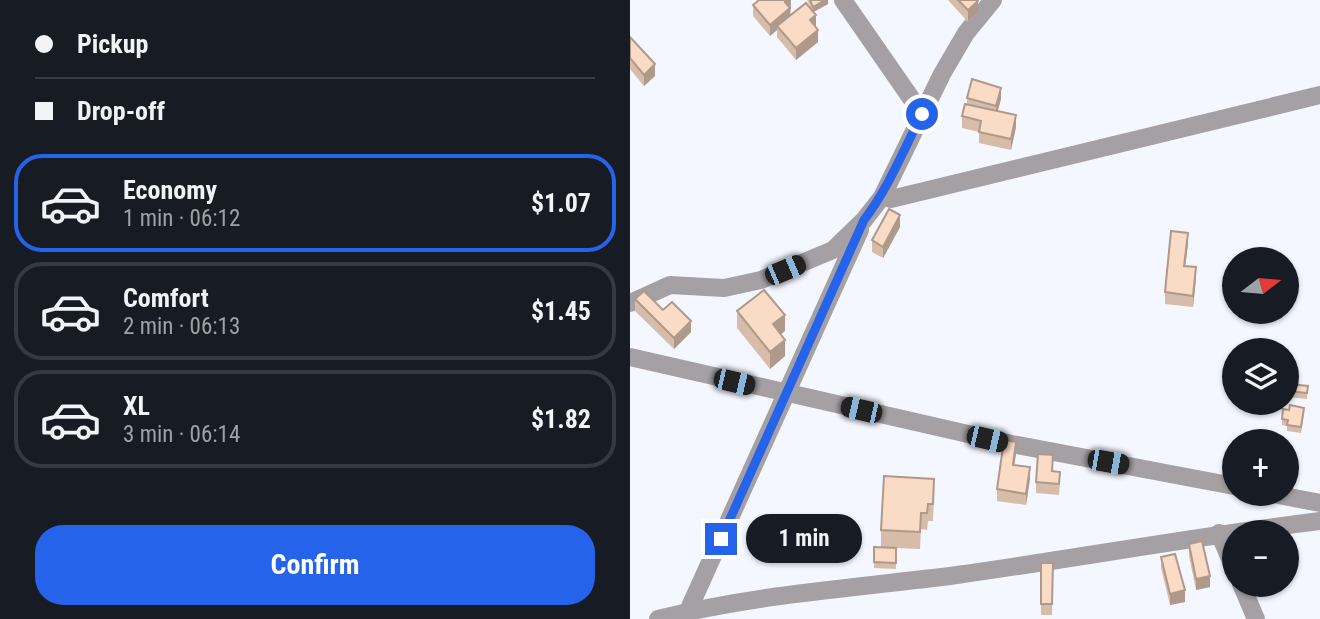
<!DOCTYPE html>
<meta charset="utf-8">
<style>
body{margin:0;font-family:"Roboto Condensed",sans-serif;background:#20242c;color:#f1f3f6;height:100vh;display:flex;flex-direction:column;font-size:26px;white-space:nowrap}
*{box-sizing:border-box;margin:0}
p{font-size:23px;color:#9ea1a6}
.icon{flex:none;width:38px;height:38px;fill:none;stroke:currentColor;stroke-width:2;stroke-linecap:round;stroke-linejoin:round}
.map{position:relative;flex:1;overflow:hidden}
.panel{display:flex;flex-direction:column;background:#171b24;width:630px}
.panel>*{flex:none}
.guide{display:grid;align-content:center;height:154px;padding:0 35px;background:#171b24}
.needle{width:46px;rotate:74deg}
.tools{position:absolute;left:592px;top:247px;display:grid;gap:14px}
.tools a{display:grid;place-items:center;width:77px;height:77px;border-radius:50%;background:#171b24;box-shadow:0 2px 5px #0004;font-size:35px}
.end{position:absolute;width:32px;height:32px;margin:-16px;border:9px solid #2563eb;background:#fff;box-shadow:0 0 0 4px #fff}
.from{border-radius:50%}
.bubble{position:absolute;height:49px;border-radius:24px;background:#171b24;box-shadow:0 2px 5px #0004;font-size:23px;font-weight:700;line-height:49px;text-align:center}
.car{position:absolute;width:21px;height:42px;margin:-21px -10px;border-radius:9px;box-shadow:0 0 5px 2px #0007;background:linear-gradient(#222 24%,#8ab4d8 0 40%,#222 0 76%,#8ab4d8 0 86%,#222 0)}
.guide b{display:flex;align-items:center;gap:24px;height:66px;font-size:26px}
.guide b+b{border-top:2px solid #363941}
.guide i{width:18px;height:18px;background:#f1f3f6}
ul{padding:0;list-style:none}
li{display:flex;align-items:center;gap:21px;height:98px;margin:0 14px 10px;padding:0 21px;border:4px solid #363941;border-radius:28px}
li div{flex:1}
li b{display:block;font-size:26px}
li em{font-style:normal;font-weight:700}
li.active{border-color:#2563eb}
li>.icon{width:63px;height:63px;stroke-width:1.5}
.primary-button{display:flex;gap:14px;margin-top:auto;padding:14px 35px}
.primary-button a{flex:1;height:80px;border-radius:28px;background:#2563eb;color:#fff;font-size:28px;font-weight:700;line-height:80px;text-align:center}
main{display:flex;flex:1;min-height:0}
.map>svg:first-child{display:block}
</style>
<main>
<section class="panel">
<div class="guide">
<b><i class="from"></i>Pickup</b>
<b><i></i>Drop-off</b>
</div>
<ul>
<li class="active"><svg class="icon" aria-label="car" viewBox="0 0 24 24"><path d="M5 17H2v-5l4-1 3-4h7l3 4 3 1v5h-3M9 17h6M6 11h13"/><circle cx="7" cy="17" r="2"/><circle cx="17" cy="17" r="2"/></svg><div><b>Economy</b><p>1 min · 06:12</p></div><em>$1.07</em></li>
<li><svg class="icon" aria-label="car" viewBox="0 0 24 24"><path d="M5 17H2v-5l4-1 3-4h7l3 4 3 1v5h-3M9 17h6M6 11h13"/><circle cx="7" cy="17" r="2"/><circle cx="17" cy="17" r="2"/></svg><div><b>Comfort</b><p>2 min · 06:13</p></div><em>$1.45</em></li>
<li><svg class="icon" aria-label="car" viewBox="0 0 24 24"><path d="M5 17H2v-5l4-1 3-4h7l3 4 3 1v5h-3M9 17h6M6 11h13"/><circle cx="7" cy="17" r="2"/><circle cx="17" cy="17" r="2"/></svg><div><b>XL</b><p>3 min · 06:14</p></div><em>$1.82</em></li>
</ul>
<div class="primary-button"><a>Confirm</a></div>
</section>
<div class="map">
<svg width="690" height="619" viewBox="0 0 690 619">
<rect width="100%" height="100%" fill="#f4f7ff"/>
<g fill="none" stroke-linecap="round" stroke-linejoin="round">
<!-- street -->
<g stroke="#a4a0a3" stroke-width="18">
<path d="M213 0 292 114"/>
<path d="M261 199 690 95"/>
<path d="M0 303 40 285 94 288 131 280 203 250 234 220 252 197 312 74 336 33 363 0"/>
<path d="M0 357 382 444 604 486"/>
<path d="M643 494 690 503"/>
<path d="M589 533 604 568"/>
<path d="M611 584 626 619"/>
<path d="M52 617 58 611 230 230"/>
<path d="M28 619C126 594 227 588 327 575 448 558 569 536 690 521"/>
</g>
</g>
<!-- wall -->
<g fill="#d7bca9">
<path d="M161 0 160 16 182 10 177 0H198V4L184 12 188 42 166 60 147 37V30L140 36 123 16V5Z"/>
<path d="M318 0H347L348 12 338 22Z"/>
<path d="M0 37 25 76 14 86 0 69Z"/>
<path d="M337 98 371 99 367 111 386 127 381 150 349 143V132L332 128V116L337 105Z"/>
<path d="M270 227 253 258 242 252V240Z"/>
<path d="M558 244 555 266 566 278 563 307 535 304V292Z"/>
<path d="M5 299 33 310 61 332 44 349 5 311Z"/>
<path d="M107 311 155 331 151 334 155 356 140 369 107 328Z"/>
<path d="M659 384 678 386 677 399 658 397Z"/>
<path d="M674 414 671 433 657 431V426L652 425V419Z"/>
<path d="M386 453 384 465 400 479 396 505 367 501V489Z"/>
<path d="M423 471 430 483 429 495 406 493V482Z"/>
<path d="M304 495 303 521H298L297 530 291 529 290 549 266 548V569L244 568V547H251V530Z"/>
<path d="M559 544 580 587 566 590 559 556Z"/>
<path d="M531 557 555 602 540 605 531 568Z"/>
<path d="M411 563H423L422 615H411Z"/>
</g>
<!-- shaded-wall -->
<g fill="#af998a">
<path d="M157 0H161L160 19 147 26V30L140 36V25L155 2Z"/>
<path d="M195 0H198V4L183 12V7Z"/>
<path d="M348 1V12L338 22V10Z"/>
<path d="M186 15V26L180 31V20Z"/>
<path d="M188 30V42L166 60V48Z"/>
<path d="M25 64V76L14 86V75Z"/>
<path d="M371 88V99L366 118V106Z"/>
<path d="M386 115V127L381 150V139Z"/>
<path d="M270 215V227L253 258V247Z"/>
<path d="M558 233V244L554 277V266Z"/>
<path d="M566 267V278L563 307V296Z"/>
<path d="M155 315V331L143 341V324Z"/>
<path d="M61 321V332L44 349V338Z"/>
<path d="M155 340V356L140 369V352Z"/>
<path d="M386 442V453L383 476V465Z"/>
<path d="M400 467V479L396 505V494Z"/>
<path d="M580 576V587L566 590V579Z"/>
<path d="M555 590V602L540 605V594Z"/>
</g>
<!-- building -->
<g fill="#fadbc5" stroke="#af998a" stroke-width="2">
<path d="M129 0H157L155 2 160 8 140 25 123 5Z"/>
<path d="M180 0H195L183 7Z"/>
<path d="M328 0H347L348 1 338 10Z"/>
<path d="M176 3 186 15 180 20 188 30 166 48 147 26Z"/>
<path d="M0 37 25 64 14 75 0 58Z"/>
<path d="M342 79 371 88 366 106 337 98Z"/>
<path d="M335 104 386 115 381 139 349 132 351 121 332 116Z"/>
<path d="M259 209 270 215 253 247 242 240Z"/>
<path d="M541 231 558 233 554 266 566 267 563 296 535 292Z"/>
<path d="M134 290 155 315 143 324 155 340 140 352 107 311Z"/>
<path d="M14 291 33 310 42 302 61 321 44 338 5 299Z"/>
<path d="M659 384 678 386 677 393 658 391Z"/>
<path d="M660 405 674 408 671 427 657 425 658 420 652 419 653 409 659 410Z"/>
<path d="M374 440 386 442 383 465 400 467 396 494 367 489Z"/>
<path d="M408 454 423 455 422 471 430 472 429 484 406 482Z"/>
<path d="M254 476 304 479 303 504H298L297 513H291L290 532 251 530Z"/>
<path d="M572 541 580 576 566 579 559 544Z"/>
<path d="M244 547 266 548V563L244 562Z"/>
<path d="M545 554 555 590 540 594 531 557Z"/>
<path d="M411 563H423L422 604H411Z"/>
</g>
<g fill="none" stroke-linecap="round" stroke-linejoin="round">
<!-- route -->
<path stroke="#2563eb" stroke-width="9" d="M91 539 234 220C259 187 273 151 292 114"/>
</g>
</svg>
<div class="tools">
<a><svg class="needle" viewBox="-14 -14 28 28"><path d="M0-13l5 13h-10z" fill="#e53935"/><path d="M0 13l5-13h-10z" fill="#9ea1a6"/></svg></a>
<a><svg class="icon" aria-label="layers" viewBox="0 0 24 24"><path d="M12 4l9 5-9 5-9-5zM3 14l9 5 9-5"/></svg></a>
<a>+</a>
<a>−</a>
</div>
<i class="end from" style="left:292px;top:114px"></i>
<i class="end" style="left:91px;top:539px"></i>
<div class="bubble" style="left:116px;top:514px;width:116px">1 min</div>
<i class="car" style="left:155px;top:270px;rotate:67deg"></i>
<i class="car" style="left:104px;top:382px;rotate:103deg"></i>
<i class="car" style="left:231px;top:410px;rotate:283deg"></i>
<i class="car" style="left:357px;top:439px;rotate:103deg"></i>
<i class="car" style="left:478px;top:462px;rotate:100deg"></i>
</div>
</main>
